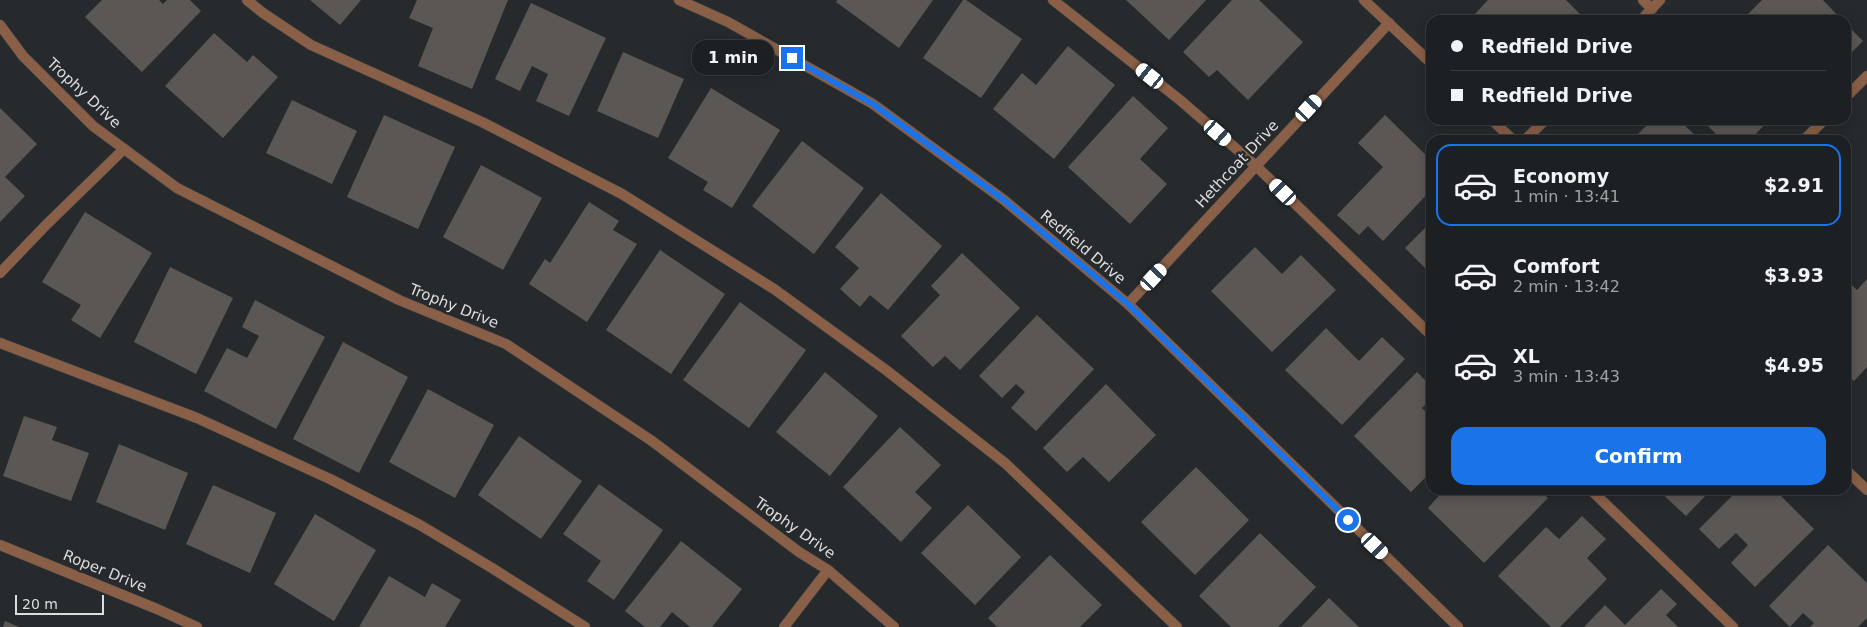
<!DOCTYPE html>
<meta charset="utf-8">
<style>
body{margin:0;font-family:"DejaVu Sans",sans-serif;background:#2a2d2f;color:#f1f3f6;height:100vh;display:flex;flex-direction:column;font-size:19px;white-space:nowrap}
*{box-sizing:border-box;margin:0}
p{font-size:16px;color:#a0a3a5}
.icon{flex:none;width:28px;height:28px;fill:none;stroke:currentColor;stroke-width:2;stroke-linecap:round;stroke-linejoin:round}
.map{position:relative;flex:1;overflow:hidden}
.panel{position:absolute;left:1426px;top:135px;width:425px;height:360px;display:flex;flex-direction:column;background:#1d2022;border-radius:15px;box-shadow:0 2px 12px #0003,0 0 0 1px #3b3e40}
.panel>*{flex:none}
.banner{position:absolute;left:1426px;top:15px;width:425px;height:110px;border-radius:15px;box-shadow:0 2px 12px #0003,0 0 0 1px #3b3e40;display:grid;align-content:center;height:110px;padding:0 25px;background:#1d2022}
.scale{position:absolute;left:15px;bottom:12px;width:89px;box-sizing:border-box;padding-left:5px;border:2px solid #dbdddf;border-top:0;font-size:14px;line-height:18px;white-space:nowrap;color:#dbdddf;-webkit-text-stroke:4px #272a2d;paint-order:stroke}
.end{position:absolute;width:22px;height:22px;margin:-11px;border:6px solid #1a73e8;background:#fff;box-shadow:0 0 0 2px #fff}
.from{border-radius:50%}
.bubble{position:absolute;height:35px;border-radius:15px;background:#1d2022;box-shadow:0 2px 12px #0003,0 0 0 1px #3b3e40;font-size:16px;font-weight:600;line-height:35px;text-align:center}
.car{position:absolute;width:15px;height:30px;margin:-15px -8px;border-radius:6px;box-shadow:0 0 4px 1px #0007;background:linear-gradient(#fff 24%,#345 0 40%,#fff 0 76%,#345 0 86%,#fff 0)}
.banner b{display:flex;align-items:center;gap:18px;height:48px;font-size:19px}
.banner b+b{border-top:1px solid #3b3e40}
.banner i{width:12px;height:12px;background:#f1f3f6}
ul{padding:9px 0 0;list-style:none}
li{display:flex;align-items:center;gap:15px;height:82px;margin:0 10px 8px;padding:0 15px;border:2px solid transparent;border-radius:15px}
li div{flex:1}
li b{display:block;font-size:19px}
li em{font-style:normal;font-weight:600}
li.active{border-color:#1a73e8}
li>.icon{width:45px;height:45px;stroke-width:1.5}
.button{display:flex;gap:10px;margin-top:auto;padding:10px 25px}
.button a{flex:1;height:58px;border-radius:15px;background:#1a73e8;color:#fff;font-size:20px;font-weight:600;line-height:58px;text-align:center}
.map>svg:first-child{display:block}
</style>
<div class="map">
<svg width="1867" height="627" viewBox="0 0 1867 627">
<rect width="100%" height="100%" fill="#272a2d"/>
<!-- building -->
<g fill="#5b5754">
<path d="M102 0H159L163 4 167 0H190L201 11 142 72 85 17Z"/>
<path d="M310 0H361L340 25Z"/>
<path d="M417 0H508L472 89 418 66 433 28 409 18Z"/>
<path d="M837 0H933L899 48 836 2Z"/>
<path d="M963 0H966L1022 39 981 98 923 58Z"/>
<path d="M1126 0H1206L1169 40Z"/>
<path d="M1232 0H1259L1303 42 1248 100 1217 70 1209 77 1183 52Z"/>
<path d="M1488 0H1566L1583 17 1580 20H1481L1475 14Z"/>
<path d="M1762 0H1823L1842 20H1742Z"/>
<path d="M531 3 606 38 569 116 536 101 548 74 532 66 520 91 495 79Z"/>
<path d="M1846 24 1863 41 1846 58Z"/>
<path d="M214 33 247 62 253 55 278 77 223 138 165 86Z"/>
<path d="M1068 46 1115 85 1054 159 993 109 1022 73 1036 85Z"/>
<path d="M623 52 684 79 658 138 597 111Z"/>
<path d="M711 88 780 130 732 208 703 190 708 182 668 158Z"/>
<path d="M1133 96 1168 128 1140 159 1167 184 1130 224 1068 167Z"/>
<path d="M292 100 357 131 332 184 266 153Z"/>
<path d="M0 108 37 144 5 177 25 196 0 222Z"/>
<path d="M384 115 455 147 418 229 347 197Z"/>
<path d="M1385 115 1431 160V190L1383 241 1368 226 1359 235 1337 215 1383 167 1358 143Z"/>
<path d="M1652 120H1679L1700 140H1632Z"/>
<path d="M1702 120H1769L1750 140H1722Z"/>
<path d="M802 141 864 188 814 254 752 206Z"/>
<path d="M481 165 542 198 503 270 443 237Z"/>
<path d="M881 193 942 246 888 310 870 295 860 307 840 289 859 268 835 247Z"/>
<path d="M589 202 619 221 613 230 637 244 587 322 529 284 545 259 550 263Z"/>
<path d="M85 212 152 253 100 338 71 320 81 305 42 282Z"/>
<path d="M1431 222V264L1426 269 1405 248Z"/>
<path d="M1846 235 1851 240 1846 245Z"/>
<path d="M1255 247 1282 274 1301 255 1336 290 1272 352 1211 291Z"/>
<path d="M660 250 725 294 671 374 606 330Z"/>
<path d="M962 253 1020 308 960 370 945 356 933 367 901 336 940 295 931 286Z"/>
<path d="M170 267 233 298 196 374 134 342Z"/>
<path d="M1867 279V367L1854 381 1846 374V280L1857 290Z"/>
<path d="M255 300 325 337 276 429 204 391 227 348 247 358 259 336 242 327Z"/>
<path d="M740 302 806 350 749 428 683 380Z"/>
<path d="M1037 315 1094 369 1036 431 1011 408 1025 392 1016 384 1002 398 979 376Z"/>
<path d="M1326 328 1359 361 1382 337 1405 359 1342 425 1285 370Z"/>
<path d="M343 342 408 377 359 473 293 439Z"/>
<path d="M825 372 878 416 830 476 776 432Z"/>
<path d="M1417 372 1431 386V399L1422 408 1431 417V472L1411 492 1354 436Z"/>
<path d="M1106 384 1156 435 1109 482 1083 457 1067 472 1043 448Z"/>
<path d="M428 389 494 425 455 498 389 462Z"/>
<path d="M24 416 57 427 52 440 89 453 71 501 3 476Z"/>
<path d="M900 427 941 465 915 492 932 508 901 542 843 487Z"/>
<path d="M519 436 582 481 541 539 478 495Z"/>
<path d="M119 444 188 473 165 530 96 502Z"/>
<path d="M1196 467 1249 520 1195 575 1141 522Z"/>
<path d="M599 484 663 530 614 600 587 581 601 561 563 534Z"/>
<path d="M213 485 276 513 250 573 186 544Z"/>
<path d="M1444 490H1539L1548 498 1484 563 1428 508Z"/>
<path d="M1658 490H1711L1686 516Z"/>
<path d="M1738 490H1775L1814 529 1755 587 1731 563 1748 545 1736 533 1719 549 1699 529Z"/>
<path d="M968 505 1021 557 975 605 921 553Z"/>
<path d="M315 514 376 550 334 621 274 584Z"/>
<path d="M1582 516 1606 539 1587 558 1607 579 1560 627H1551L1498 576 1546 527 1559 539Z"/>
<path d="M1260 533 1316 587 1278 627H1231L1199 596Z"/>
<path d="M681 541 742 589 712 627H690L672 612 660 627H645L625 611Z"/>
<path d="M1828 545 1867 583V618L1858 627H1810L1814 623 1803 613 1790 627 1769 606Z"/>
<path d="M1050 555 1102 605 1080 627H997L988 618Z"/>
<path d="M389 576 425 597 432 583 461 600 445 627H359Z"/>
<path d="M1661 589 1677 604 1666 615 1678 627H1584L1605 605 1625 625Z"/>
<path d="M1329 598 1359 627H1301Z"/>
<path d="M5 621 19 627H3Z"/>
</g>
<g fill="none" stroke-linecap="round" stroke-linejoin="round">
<!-- service casing -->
<g stroke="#444749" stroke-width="11">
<g id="service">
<path d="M247 0 263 13 311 45 482 122 622 194 774 289 886 370 1005 463 1177 627"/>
<path d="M1053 0 1180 100 1256 166 1431 335"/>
<path d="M1643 0 1652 9"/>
<path d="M1846 97 1867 76"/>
<path d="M1804 140 1824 120"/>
<path d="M0 273 45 226 124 149"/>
<path d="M0 343 197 418 330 479 420 525 492 568 585 627"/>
<path d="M1591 490 1733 627"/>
</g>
</g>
<!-- minor casing -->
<g stroke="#444749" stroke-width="11">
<g id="minor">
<path d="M679 0 728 22 873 104 1004 200 1128 304 1458 627"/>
<path d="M1364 0 1431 63"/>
<path d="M1641 20 1660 0"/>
<path d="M0 25 23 56 93 126 177 188 399 300 506 344 652 441 799 552 828 570 894 627"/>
<path d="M1492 120 1513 140"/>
<path d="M1525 140 1545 120"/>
<path d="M1128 304 1389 23"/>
<path d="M1846 470 1867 490"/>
<path d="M0 545 157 609 197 627"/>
<path d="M784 627 828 570"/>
</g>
</g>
<!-- service -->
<use href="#service" stroke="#895f47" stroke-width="10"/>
<!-- minor -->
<use href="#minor" stroke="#895f47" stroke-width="10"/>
</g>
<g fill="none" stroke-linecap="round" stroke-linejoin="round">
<!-- route -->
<path stroke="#1a73e8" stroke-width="6" d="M792 58 873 104 1004 200 1128 304 1348 520"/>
</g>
<g text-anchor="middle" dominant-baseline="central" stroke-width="5" stroke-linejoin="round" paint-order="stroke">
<!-- street labels -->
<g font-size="15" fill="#dbdddf" stroke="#272a2d">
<text transform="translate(84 93) rotate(43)">Trophy Drive</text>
<text transform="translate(1237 164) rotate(-47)">Hethcoat Drive</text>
<text transform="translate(1083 247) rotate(40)">Redfield Drive</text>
<text transform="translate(454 306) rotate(22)">Trophy Drive</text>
<text transform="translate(795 528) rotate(35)">Trophy Drive</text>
<text transform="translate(105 571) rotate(22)">Roper Drive</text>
</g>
</g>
</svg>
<div class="scale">20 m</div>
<i class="end from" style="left:1348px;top:520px"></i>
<i class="end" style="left:792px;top:58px"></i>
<div class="bubble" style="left:692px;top:40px;width:82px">1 min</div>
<i class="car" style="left:1150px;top:76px;rotate:309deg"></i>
<i class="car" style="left:1309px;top:108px;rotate:43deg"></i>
<i class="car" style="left:1218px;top:133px;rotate:131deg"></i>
<i class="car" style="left:1283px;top:192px;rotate:314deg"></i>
<i class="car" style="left:1154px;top:277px;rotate:43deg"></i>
<i class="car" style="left:1375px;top:546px;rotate:134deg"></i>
<div class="banner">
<b><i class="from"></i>Redfield Drive</b>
<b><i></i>Redfield Drive</b>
</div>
<section class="panel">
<ul>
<li class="active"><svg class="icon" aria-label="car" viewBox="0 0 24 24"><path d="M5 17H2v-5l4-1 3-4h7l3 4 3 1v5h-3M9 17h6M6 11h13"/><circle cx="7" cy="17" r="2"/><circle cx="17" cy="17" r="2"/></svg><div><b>Economy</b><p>1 min · 13:41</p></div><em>$2.91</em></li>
<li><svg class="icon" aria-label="car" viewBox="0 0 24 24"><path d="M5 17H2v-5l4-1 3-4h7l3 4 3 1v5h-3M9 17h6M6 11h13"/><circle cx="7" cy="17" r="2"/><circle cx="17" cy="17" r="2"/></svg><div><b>Comfort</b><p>2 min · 13:42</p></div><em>$3.93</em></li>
<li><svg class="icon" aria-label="car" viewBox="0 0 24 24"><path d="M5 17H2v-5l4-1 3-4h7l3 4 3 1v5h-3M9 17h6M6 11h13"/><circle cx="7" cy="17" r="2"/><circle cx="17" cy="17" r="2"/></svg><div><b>XL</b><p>3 min · 13:43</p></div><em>$4.95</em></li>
</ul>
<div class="button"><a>Confirm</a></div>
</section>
</div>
